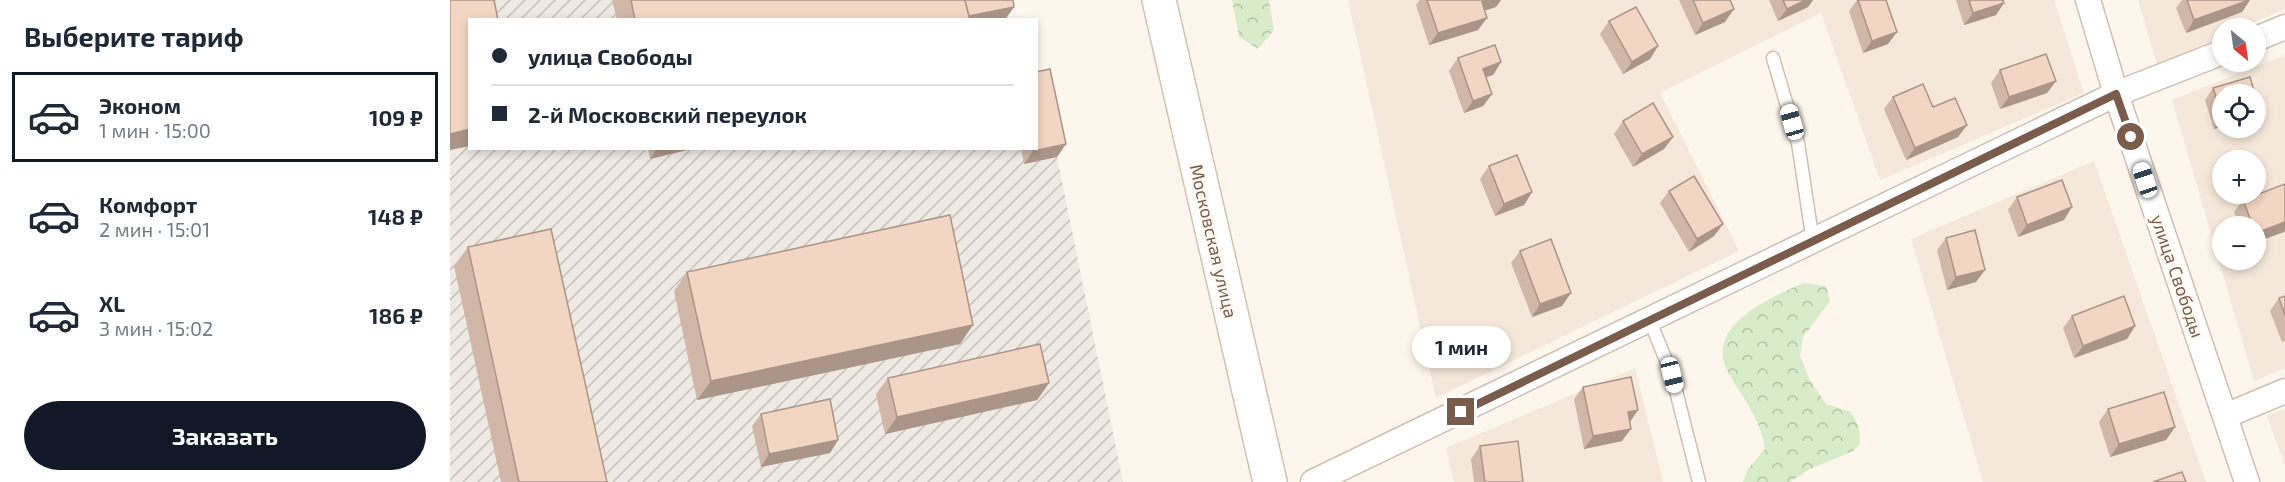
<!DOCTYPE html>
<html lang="ru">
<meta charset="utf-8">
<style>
body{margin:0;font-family:"Exo 2",sans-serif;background:#f6f6f7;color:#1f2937;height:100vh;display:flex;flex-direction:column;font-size:22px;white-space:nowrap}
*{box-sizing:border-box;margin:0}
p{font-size:20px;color:#747a83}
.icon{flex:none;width:33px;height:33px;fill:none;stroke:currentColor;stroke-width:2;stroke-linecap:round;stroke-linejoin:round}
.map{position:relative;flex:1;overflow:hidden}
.side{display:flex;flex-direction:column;background:#fff;width:450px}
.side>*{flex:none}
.hud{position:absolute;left:18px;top:18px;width:570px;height:132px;border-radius:0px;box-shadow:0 3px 9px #0003;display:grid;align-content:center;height:132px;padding:0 24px;background:#fff}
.needle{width:39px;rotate:151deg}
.buttons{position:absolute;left:1762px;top:18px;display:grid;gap:12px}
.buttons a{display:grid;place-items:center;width:54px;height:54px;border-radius:50%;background:#fff;box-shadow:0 3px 9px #0003;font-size:30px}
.end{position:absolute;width:27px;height:27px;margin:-14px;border:8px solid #7a5c4d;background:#fff;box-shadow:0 0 0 3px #fff}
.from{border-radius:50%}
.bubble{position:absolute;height:42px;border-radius:21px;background:#fff;box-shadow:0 3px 9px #0003;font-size:20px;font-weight:700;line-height:42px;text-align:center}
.car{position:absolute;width:18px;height:36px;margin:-18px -9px;border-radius:8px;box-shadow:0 0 4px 2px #0007;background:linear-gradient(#fff 24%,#345 0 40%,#fff 0 76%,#345 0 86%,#fff 0)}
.hud b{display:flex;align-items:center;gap:21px;height:57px;font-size:22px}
.hud b+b{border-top:2px solid #e0e1e3}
.hud i{width:15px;height:15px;background:#1f2937}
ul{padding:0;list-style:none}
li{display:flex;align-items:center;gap:18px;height:90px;margin:0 12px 9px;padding:0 12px;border:3px solid transparent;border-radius:0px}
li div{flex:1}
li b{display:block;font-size:22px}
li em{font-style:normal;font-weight:700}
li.current{border-color:#111827}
li>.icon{width:54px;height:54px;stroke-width:1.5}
h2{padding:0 24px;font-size:27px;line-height:72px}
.primary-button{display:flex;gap:12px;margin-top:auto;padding:12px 24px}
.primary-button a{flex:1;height:69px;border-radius:36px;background:#111827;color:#fff;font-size:24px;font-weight:700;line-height:69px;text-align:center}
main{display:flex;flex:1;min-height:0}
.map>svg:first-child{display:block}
</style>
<main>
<section class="side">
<h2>Выберите тариф</h2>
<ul>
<li class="current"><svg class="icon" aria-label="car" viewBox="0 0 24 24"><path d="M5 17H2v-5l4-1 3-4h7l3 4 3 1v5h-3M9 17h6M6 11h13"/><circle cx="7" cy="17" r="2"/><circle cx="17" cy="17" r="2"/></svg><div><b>Эконом</b><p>1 мин · 15:00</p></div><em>109 ₽</em></li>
<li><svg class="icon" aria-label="car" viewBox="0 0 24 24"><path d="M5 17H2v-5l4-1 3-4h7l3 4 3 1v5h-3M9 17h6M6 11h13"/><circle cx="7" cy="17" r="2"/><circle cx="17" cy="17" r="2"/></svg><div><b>Комфорт</b><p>2 мин · 15:01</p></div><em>148 ₽</em></li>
<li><svg class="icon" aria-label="car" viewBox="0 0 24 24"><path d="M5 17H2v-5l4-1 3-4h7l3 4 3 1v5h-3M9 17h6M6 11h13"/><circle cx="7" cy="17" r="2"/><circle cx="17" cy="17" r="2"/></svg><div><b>XL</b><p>3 мин · 15:02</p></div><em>186 ₽</em></li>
</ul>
<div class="primary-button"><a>Заказать</a></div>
</section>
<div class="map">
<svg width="1835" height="482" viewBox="0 0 1835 482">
<defs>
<pattern id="industrial-furrows" width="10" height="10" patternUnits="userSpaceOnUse" patternTransform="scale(1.5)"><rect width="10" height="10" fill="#efe9e4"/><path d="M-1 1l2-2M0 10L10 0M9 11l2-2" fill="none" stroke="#c7c0bb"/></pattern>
<pattern id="forest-crowns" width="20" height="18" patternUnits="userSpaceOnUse" patternTransform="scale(1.5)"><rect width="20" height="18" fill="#d8ecc9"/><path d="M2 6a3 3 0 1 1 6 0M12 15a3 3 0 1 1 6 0" fill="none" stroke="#b4c2a5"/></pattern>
</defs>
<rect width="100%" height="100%" fill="#fdf6ec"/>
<!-- residential -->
<g fill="#f5e8da" fill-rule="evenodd">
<path d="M898 0H1604L1634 93 1430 180 1371 13 1210 93 1289 251 986 398Z"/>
<path d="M1688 0H1835V9L1790 28H1773V36L1707 65Z"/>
<path d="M1835 55V368L1804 381 1722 100ZM1773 94H1806V128H1773ZM1773 160H1806V194H1773ZM1773 226H1806V260H1773Z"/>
<path d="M1644 161 1756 482H1533L1461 239Z"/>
<path d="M1185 368 1213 482H1004L996 448Z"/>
<path d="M1835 409V466L1817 416Z"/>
</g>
<!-- industrial -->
<path fill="url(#industrial-furrows)" d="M0 0H547L552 19 20 20V148H586L587 70 607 157 673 482H0Z"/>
<!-- forest -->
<g fill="url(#forest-crowns)">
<path d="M782 0H819L824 30 808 49 789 37Z"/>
<path d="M1353 283 1376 286 1380 301 1353 337 1350 355 1358 377 1376 404 1401 412 1409 427 1410 444 1403 451 1358 470 1340 482H1293L1298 469 1315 449C1311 419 1294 400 1279 374 1252 326 1318 299 1353 283Z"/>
</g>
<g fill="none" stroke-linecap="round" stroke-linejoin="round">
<!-- service casing -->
<g stroke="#d1beb0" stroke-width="15">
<g id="service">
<path d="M1323 58 1348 143 1363 242"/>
<path d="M1200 321 1222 375 1249 482"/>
</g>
</g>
<!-- minor casing -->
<g stroke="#d1beb0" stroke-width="27">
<g id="minor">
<path d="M1638 0 1666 94 1797 482"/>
<path d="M1806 39 1835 27"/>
<path d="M1775 416 1835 391"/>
<path d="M863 482 1666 94 1773 52"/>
</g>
</g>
<!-- secondary casing -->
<g stroke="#d6c0b0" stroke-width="36">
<path id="secondary" d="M709 0 820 482"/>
</g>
<!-- service -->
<use href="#service" stroke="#fff" stroke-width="12"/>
<!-- minor -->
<use href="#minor" stroke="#fff" stroke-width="24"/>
<!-- secondary -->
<use href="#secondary" stroke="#fff" stroke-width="33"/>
</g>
<!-- wall -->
<g fill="#d1b7a8">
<path d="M162 0H563L555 20H167Z"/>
<path d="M970 0H1051L1046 7 1034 11 1028 30 979 45 966 5Z"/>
<path d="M1229 0H1280L1275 22 1245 35Z"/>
<path d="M1319 0H1363L1358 7 1328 21Z"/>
<path d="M1407 0H1436L1438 44 1413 53 1399 11Z"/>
<path d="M1506 0H1554L1546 15 1514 25Z"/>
<path d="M1732 0H1800L1792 12 1736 33 1726 8Z"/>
<path d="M1159 21 1208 46 1200 59 1173 74 1150 34Z"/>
<path d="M1008 58 1051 62 1043 75 1036 77 1042 94 1033 106 1014 113 999 71Z"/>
<path d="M1550 70 1606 81 1597 93 1550 109 1541 83Z"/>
<path d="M1800 77 1773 126 1764 129 1755 100 1763 88Z"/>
<path d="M1443 97 1483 107 1517 125 1508 137 1456 160 1434 109Z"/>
<path d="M1173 121 1223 137 1214 149 1183 167 1164 134Z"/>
<path d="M616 144 607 157 574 164 571 148H586Z"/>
<path d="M198 148H245L200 159Z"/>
<path d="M1039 166 1082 192 1074 205 1045 216 1030 179Z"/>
<path d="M1835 184V230L1834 232 1806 242V226H1790L1784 212 1793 200Z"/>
<path d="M1219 191 1273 224 1264 236 1239 252 1210 203Z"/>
<path d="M1567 197 1614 220 1568 237 1558 210Z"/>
<path d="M1496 238 1526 282 1497 290 1487 250Z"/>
<path d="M18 247 157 482H51L4 266Z"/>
<path d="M1070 251 1112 306 1082 317 1061 263Z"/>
<path d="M237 272 510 344 247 400 224 291Z"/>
<path d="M1835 296V341L1832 342 1820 311 1829 298Z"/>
<path d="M1622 316 1685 326 1677 339 1624 358 1613 328Z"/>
<path d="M438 378 599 383 587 400 435 434 426 394Z"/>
<path d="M1133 387 1188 410 1180 422 1172 441 1134 449 1124 399Z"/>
<path d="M1658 409 1725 427 1716 440 1660 457 1649 422Z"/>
<path d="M311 414 388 440 380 453 311 467 302 426Z"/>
<path d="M1030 446 1073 482H1024L1021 459Z"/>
</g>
<!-- shaded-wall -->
<g fill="#aa9588">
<path d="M1037 0H1051L1046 7 1023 14 1032 2Z"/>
<path d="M1356 0H1363L1358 7 1328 21 1337 9Z"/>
<path d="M1800 0 1792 12 1736 33 1744 20Z"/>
<path d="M1554 3 1546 15 1514 25 1523 13Z"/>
<path d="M564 7 555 20H513L515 17Z"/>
<path d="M1284 9 1275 22 1245 35 1253 23Z"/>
<path d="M1037 18 1028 30 979 45 988 33Z"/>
<path d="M1447 32 1438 44 1413 53 1422 41Z"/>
<path d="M1208 46 1200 59 1173 74 1182 62Z"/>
<path d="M1051 62 1043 75 1024 81 1033 69Z"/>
<path d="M1606 81 1597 93 1550 109 1559 97Z"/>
<path d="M1042 94 1033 106 1014 113 1023 101Z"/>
<path d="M1773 117V126L1764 129Z"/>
<path d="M1517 125 1508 137 1456 160 1465 148Z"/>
<path d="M20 129V146L0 150V134Z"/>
<path d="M1223 137 1214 149 1183 167 1192 154Z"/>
<path d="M616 144 607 157 574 164 583 151Z"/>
<path d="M208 148H245L200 159Z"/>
<path d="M1082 192 1074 205 1045 216 1054 204Z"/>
<path d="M1622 207 1614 220 1568 237 1577 225Z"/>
<path d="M1835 222V230L1834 232 1806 242V233Z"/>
<path d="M1273 224 1264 236 1239 252 1247 239Z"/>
<path d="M1535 270 1526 282 1497 290 1506 277Z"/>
<path d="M1121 293 1112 306 1082 317 1090 304Z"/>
<path d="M523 325 510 344 247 400 261 381Z"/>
<path d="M1685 326 1677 339 1624 358 1633 346Z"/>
<path d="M599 383 587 400 435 434 447 417Z"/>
<path d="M1188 410 1179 423 1178 412Z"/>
<path d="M1725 427 1716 440 1660 457 1669 444Z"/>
<path d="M1181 429 1172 441 1134 449 1143 436Z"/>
<path d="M388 440 380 453 311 467 319 454Z"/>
</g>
<!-- building -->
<g fill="#f3d5c3" stroke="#aa9588" stroke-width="1.5">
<path d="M0 0H44L48 20H20V129L0 134Z"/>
<path d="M181 0H515L520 20H185Z"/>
<path d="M515 0H563L564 7 519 16Z"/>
<path d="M977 0H1037L1032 2 1037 18 988 33Z"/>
<path d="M1243 0H1280L1284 9 1253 23Z"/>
<path d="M1333 0H1356L1337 9Z"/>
<path d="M1408 0H1436L1447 32 1422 41Z"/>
<path d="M1519 0H1553L1554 3 1523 13Z"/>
<path d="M1737 0H1799L1744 20Z"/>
<path d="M1186 7 1208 46 1182 62 1159 21Z"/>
<path d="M1045 45 1051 62 1033 69 1042 94 1023 101 1008 58Z"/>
<path d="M1596 54 1606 81 1559 97 1550 70Z"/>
<path d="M600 69 616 144 583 151V148H586V72Z"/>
<path d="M1800 77 1805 94H1773V117L1763 88Z"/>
<path d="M1473 84 1483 107 1505 98 1517 125 1465 148 1443 97Z"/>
<path d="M1806 97 1809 105 1806 106Z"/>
<path d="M1203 103 1223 137 1192 154 1173 121Z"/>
<path d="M1067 155 1082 192 1054 204 1039 166Z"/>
<path d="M1244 176 1273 224 1247 239 1219 191Z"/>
<path d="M1612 180 1622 207 1577 225 1567 197Z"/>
<path d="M1835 184V222L1806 233V226H1803L1793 200Z"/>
<path d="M500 215 523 325 261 381 237 272Z"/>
<path d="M101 229 157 482H69L18 247Z"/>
<path d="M1525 230 1535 270 1506 277 1496 238Z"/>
<path d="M1101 239 1121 293 1090 304 1070 251Z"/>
<path d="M1674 296 1685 326 1633 346 1622 316Z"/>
<path d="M1835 296V315L1829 298Z"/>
<path d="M590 344 599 383 447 417 438 378Z"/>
<path d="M1181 377 1188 410 1178 412 1181 429 1143 436 1133 387Z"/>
<path d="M1714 392 1725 427 1669 444 1658 409Z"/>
<path d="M380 399 388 440 319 454 311 414Z"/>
<path d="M1068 441 1073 482H1035L1030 446Z"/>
<path d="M1732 472 1736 482H1703Z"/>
</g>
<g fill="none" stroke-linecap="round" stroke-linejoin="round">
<!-- route -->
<path stroke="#7a5c4d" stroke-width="8" d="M1011 412 1666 94 1681 137"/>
</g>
<g text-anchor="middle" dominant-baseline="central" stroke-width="6" stroke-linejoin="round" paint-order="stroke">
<!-- street labels -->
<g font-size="18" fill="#7a5c4d" stroke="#fffaf3">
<text transform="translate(764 241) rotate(77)">Московская улица</text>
<text transform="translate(1728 276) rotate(71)">улица Свободы</text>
</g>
</g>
</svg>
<div class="buttons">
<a><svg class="needle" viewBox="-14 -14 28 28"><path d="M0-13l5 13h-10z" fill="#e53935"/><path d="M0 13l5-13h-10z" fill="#747a83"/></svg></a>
<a><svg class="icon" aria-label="locate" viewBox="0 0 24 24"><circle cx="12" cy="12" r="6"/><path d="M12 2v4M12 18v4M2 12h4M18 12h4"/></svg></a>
<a>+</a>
<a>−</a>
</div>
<i class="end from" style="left:1681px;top:137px"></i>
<i class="end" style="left:1011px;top:412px"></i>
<div class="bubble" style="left:962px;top:326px;width:99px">1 мин</div>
<i class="car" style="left:1342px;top:122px;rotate:344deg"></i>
<i class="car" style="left:1695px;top:180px;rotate:341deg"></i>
<i class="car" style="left:1222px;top:375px;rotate:166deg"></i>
<div class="hud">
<b><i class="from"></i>улица Свободы</b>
<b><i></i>2-й Московский переулок</b>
</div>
</div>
</main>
